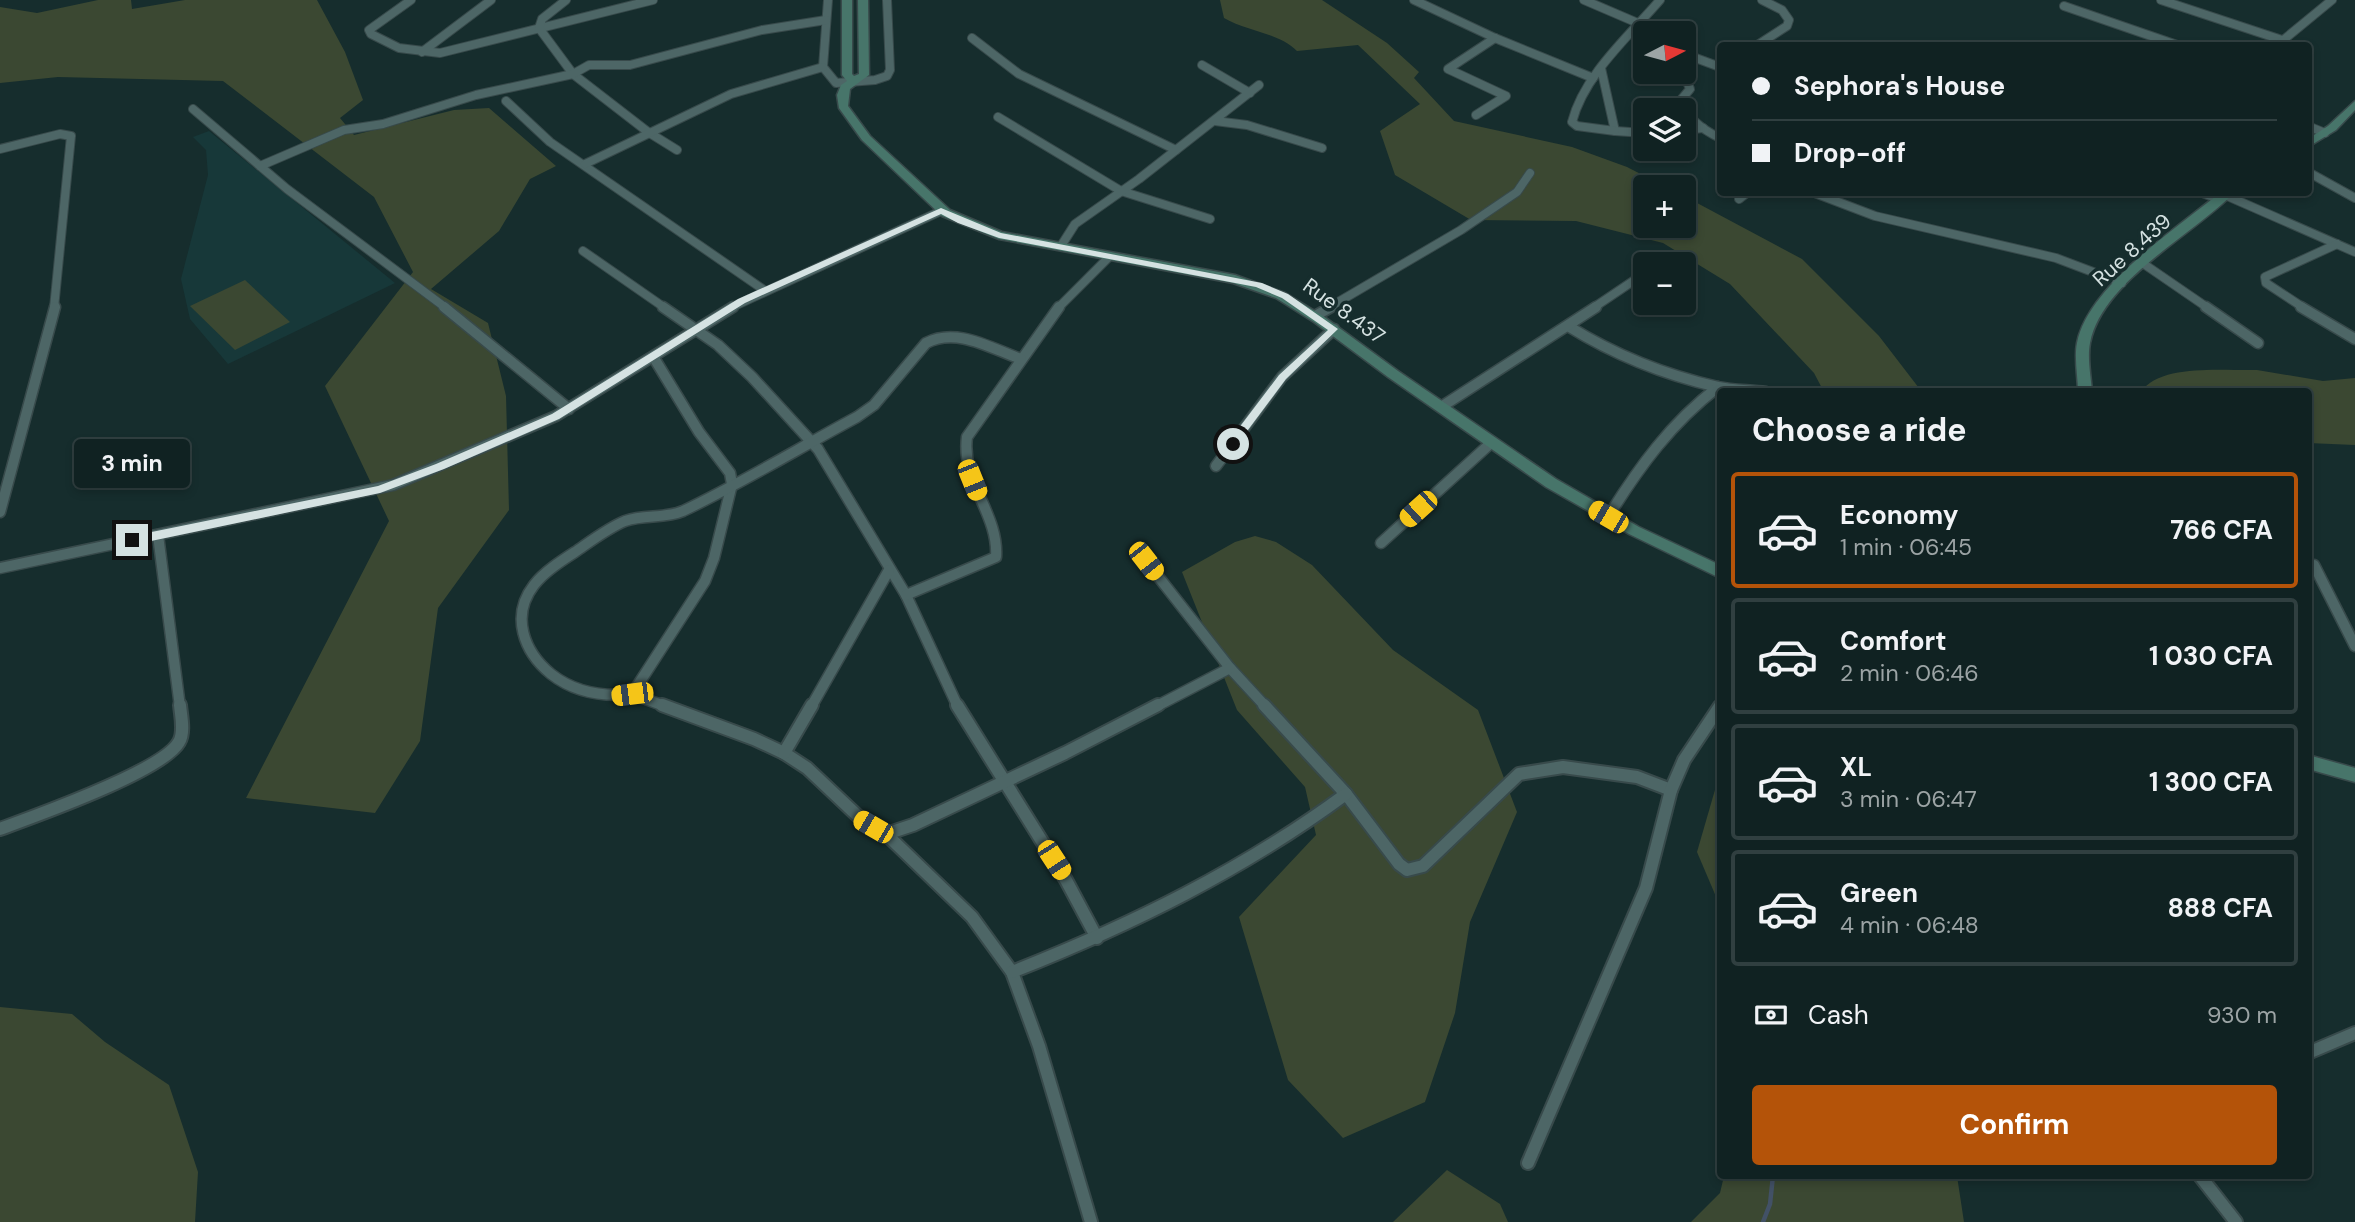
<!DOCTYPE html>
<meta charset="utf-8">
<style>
body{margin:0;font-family:"DM Sans",sans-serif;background:#1e2f2f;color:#f1f3f6;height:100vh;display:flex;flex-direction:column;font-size:26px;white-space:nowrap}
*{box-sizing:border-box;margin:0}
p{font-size:23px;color:#9ca4a5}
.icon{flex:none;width:38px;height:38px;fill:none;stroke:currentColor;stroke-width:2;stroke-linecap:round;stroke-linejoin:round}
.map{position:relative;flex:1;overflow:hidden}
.panel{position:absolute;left:1717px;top:388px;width:595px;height:791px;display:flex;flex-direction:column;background:#102222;border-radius:7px;box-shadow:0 4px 10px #0003,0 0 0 2px #303f40}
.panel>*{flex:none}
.hud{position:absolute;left:1717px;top:42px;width:595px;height:154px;border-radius:7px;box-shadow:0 4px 10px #0003,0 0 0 2px #303f40;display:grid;align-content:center;height:154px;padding:0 35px;background:#102222}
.needle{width:46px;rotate:84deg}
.fabs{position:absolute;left:1633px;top:21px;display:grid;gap:14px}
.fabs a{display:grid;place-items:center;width:63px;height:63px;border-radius:7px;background:#102222;box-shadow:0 4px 10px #0003,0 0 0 2px #303f40;font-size:35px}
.end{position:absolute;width:32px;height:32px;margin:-16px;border:9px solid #d5e2e2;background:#111;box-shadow:0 0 0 4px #111}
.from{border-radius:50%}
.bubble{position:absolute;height:49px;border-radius:7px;background:#102222;box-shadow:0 4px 10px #0003,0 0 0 2px #303f40;font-size:23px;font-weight:700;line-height:49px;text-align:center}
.car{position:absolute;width:21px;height:42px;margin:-21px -10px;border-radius:9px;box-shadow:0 0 5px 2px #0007;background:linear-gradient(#f5c518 24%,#345 0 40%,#f5c518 0 76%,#345 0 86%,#f5c518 0)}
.hud b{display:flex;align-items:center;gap:24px;height:66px;font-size:26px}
.hud b+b{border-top:2px solid #303f40}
.hud i{width:18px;height:18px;background:#f1f3f6}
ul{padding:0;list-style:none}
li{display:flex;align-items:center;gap:21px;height:116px;margin:0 14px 10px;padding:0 21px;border:4px solid #303f40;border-radius:7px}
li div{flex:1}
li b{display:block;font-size:26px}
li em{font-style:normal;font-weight:700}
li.current{border-color:#b45309}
li>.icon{width:63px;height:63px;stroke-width:1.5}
h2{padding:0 35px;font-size:32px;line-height:84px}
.pay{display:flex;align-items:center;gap:18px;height:77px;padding:0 35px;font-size:26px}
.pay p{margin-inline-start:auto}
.cta{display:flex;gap:14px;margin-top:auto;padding:14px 35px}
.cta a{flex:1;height:80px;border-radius:7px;background:#b45309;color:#fff;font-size:28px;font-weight:700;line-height:80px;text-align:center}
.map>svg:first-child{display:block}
</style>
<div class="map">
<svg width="2355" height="1222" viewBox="0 0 2355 1222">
<rect width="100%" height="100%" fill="#162d2d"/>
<!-- built -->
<path fill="#173839" d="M209 131 395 283 228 364 190 319 181 279 208 175 206 150 193 137Z"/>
<!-- green -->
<g fill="#3b4832">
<path d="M98 0H131L132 9 185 0H317L345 52 363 100 340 118 354 135 454 110 489 108 556 166 530 179 499 231 431 289 488 323 506 396 509 510 438 608 420 741 375 813 246 798 389 521 325 386 413 272 374 197 223 81 58 77 0 83V7L37 13Z"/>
<path d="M1220 0H1322L1387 43 1419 72 1414 78 1454 121 1572 147 1627 167 1666 187H1645V226H1684V196L1802 259 1879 336 1922 392H1824L1814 373 1730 284 1663 243 1576 221 1471 220 1395 175 1380 131 1420 104 1358 45 1297 51C1277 32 1248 32 1224 18Z"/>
<path d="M245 280 290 322 235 350 190 306Z"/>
<path d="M2257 370 2323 381 2355 378V445L2308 443V392H2141C2160 363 2225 371 2257 370Z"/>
<path d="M1255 536 1276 542 1312 565 1393 650 1478 710 1517 812 1470 922 1455 1013 1425 1102 1343 1138 1288 1080 1239 917 1316 835 1305 787 1237 710 1182 572 1235 542Z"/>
<path d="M1719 776H1720V906L1697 852Z"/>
<path d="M0 1007 72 1014 105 1042 169 1085 198 1172 195 1222H0Z"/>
<path d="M1447 1170 1500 1204 1508 1222H1393Z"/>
<path d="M1724 1176H1957L1964 1222H1691L1720 1193Z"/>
</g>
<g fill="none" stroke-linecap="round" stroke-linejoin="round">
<!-- stream -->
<path stroke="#425166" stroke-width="4.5" d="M1763 1222 1770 1204 1773 1176"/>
<!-- street-far2 casing -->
<g stroke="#384a4b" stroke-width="10">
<g id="street-far2">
<path d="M411 0 369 30 371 34 399 48 440 53 653 0"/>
<path d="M566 0 542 19 539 28 573 74 648 132 677 150"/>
<path d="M828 0 823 67 836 83 875 80 887 76 890 70 887 0"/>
<path d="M1414 0 1495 38 1593 78"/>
<path d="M1584 0 1640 24"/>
<path d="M2161 0 2282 40"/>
<path d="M2064 6 2180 46"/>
<path d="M972 38 1019 74 1176 150"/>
<path d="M1756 46 1787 26 1789 20 1782 10 1762 0"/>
<path d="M2276 46 2332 0"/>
<path d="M422 52 491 0"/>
<path d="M1202 65 1250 93"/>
<path d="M1684 66V57H1693L1720 67"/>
<path d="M1601 68 1615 131 1645 133"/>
<path d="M1683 72 1690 89 1680 101C1688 119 1703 130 1720 138"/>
<path d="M506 101 550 142 764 290"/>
<path d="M193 109 287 189 446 308"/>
<path d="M1476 115 1506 96 1448 69 1495 38"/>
<path d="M998 117 1121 191 1210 219"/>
<path d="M1215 121 1247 125 1322 148"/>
<path d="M2308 126 2325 133"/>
<path d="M1684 130 1703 128"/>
<path d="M1615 131 1577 126 1572 122C1584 75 1629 36 1660 0"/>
<path d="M0 149 60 134 71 136 54 308"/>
<path d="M585 164 731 94 823 67"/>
<path d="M260 166 344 130 383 124 476 95 573 74 589 65H630L762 30 826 20"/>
<path d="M2308 172 2355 198"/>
<path d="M1812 192 1875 216 2056 258 2122 283"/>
<path d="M2200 192 2218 199"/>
<path d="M2225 195 2355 252"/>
<path d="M1739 199 1748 192"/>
<path d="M1061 246 1075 224 1139 179 1259 85"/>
<path d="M583 251 665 308"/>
<path d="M2141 262 2208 308"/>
<path d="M730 308 941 211"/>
<path d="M1058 308 1110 256"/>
<path d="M1328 308 1461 230 1517 192 1530 173"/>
<path d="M1593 308 1645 273"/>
<path d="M2304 308 2266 283 2265 277 2337 244"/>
</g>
</g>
<!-- street-far1 casing -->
<g stroke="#384a4b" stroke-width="13">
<g id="street-far1">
<path d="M444 307 569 409"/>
<path d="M663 307 718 345 752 377 818 449 906 595 958 707"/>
<path d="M2206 307 2258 343"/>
<path d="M2301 307 2355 339"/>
<path d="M1315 316 1331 307"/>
<path d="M1568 326C1613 354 1665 375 1718 387 1733 390 1750 390 1766 392"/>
<path d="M654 358 699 432 730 473 732 484 714 558 705 581 632 694 667 707"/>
<path d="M1441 407 1596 307"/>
<path d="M1216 466 1282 377 1334 329"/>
<path d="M0 512 55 307"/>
<path d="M1608 517C1639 467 1671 423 1718 387"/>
<path d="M158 535 180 707"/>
<path d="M1381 543 1492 442"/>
<path d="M1146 561 1230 668 1266 707"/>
<path d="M2314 565 2355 646"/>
<path d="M0 568 393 485 556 416 733 307"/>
<path d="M906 595 996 557C999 514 961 482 967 437L1059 307"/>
<path d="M632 694C603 697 574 692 551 674 524 652 510 616 534 585 544 572 561 561 575 552 591 541 608 528 625 521 644 514 665 519 683 511 742 483 799 448 857 417L874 405 926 343C957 327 990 348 1021 359"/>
<path d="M811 707 889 570"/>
<path d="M1155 707 1230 668"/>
</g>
</g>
<!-- street casing -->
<g stroke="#384a4b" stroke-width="16">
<g id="street">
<path d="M662 705 754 739 784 753 807 768 861 819 886 834 972 917 1012 972 1039 1046 1091 1222"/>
<path d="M957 705 1066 880 1097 938"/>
<path d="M1264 705 1346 794 1399 864 1407 870 1423 866 1519 774 1563 767 1637 777 1671 790"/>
<path d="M784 753 812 705"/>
<path d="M0 829C35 816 163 771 179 742 185 732 181 716 180 705"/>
<path d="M886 834 913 825 1065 753 1158 705"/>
<path d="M1012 972C1131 925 1243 870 1346 794"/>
<path d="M2308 1053 2355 1033"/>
<path d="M1528 1163 1646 888 1671 790 1684 760 1720 706"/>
<path d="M2200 1176 2236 1222"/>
</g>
</g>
<!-- secondary casing -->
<g stroke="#384a4b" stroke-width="3">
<g id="secondary">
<path d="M842 0H852V74L854 76 859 74 858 0H868L869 75 850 89 848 106 870 136 950 210 1002 232 1235 275 1285 293 1323 316 1398 371 1556 479 1639 527 1720 565V578L1629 534 1546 487 1388 377 1314 322 1276 298 1233 283 999 239 942 216 862 140 839 108 837 95 841 85 847 81 842 75Z"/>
<path d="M2355 101V110L2336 130 2308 147V139L2328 126Z"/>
<path d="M2221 192H2235C2193 235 2102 281 2090 343 2087 358 2091 377 2092 392H2078C2078 377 2074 358 2077 343 2088 286 2177 228 2221 192Z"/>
<path d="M2308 755 2355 768V782L2308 769Z"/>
</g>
</g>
<!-- street-far2 -->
<use href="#street-far2" stroke="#4d6666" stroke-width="8"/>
<!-- street-far1 -->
<use href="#street-far1" stroke="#4d6666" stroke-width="10"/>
<!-- street -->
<use href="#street" stroke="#4d6666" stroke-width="12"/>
<!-- secondary -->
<use href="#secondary" fill="#47756a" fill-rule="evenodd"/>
</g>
<!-- route -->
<path fill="#d5e2e2" d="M941 208 1001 233 1262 283 1288 294 1338 329 1286 379 1236 446 1233 447 1227 444 1229 441 1279 375 1328 330 1282 298 1256 287 999 238 958 223 941 214 745 303 559 419 444 469 380 493 132 545 126 540 132 536 378 486 436 464 552 414 738 299Z"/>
<g text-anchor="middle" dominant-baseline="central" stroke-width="7" stroke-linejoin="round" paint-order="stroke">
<!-- street labels -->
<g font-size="21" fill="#d5e2e2" stroke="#162d2d">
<text transform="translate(2132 250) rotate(-42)">Rue 8.439</text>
<text transform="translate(1344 311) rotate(36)">Rue 8.437</text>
</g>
</g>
</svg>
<div class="fabs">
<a><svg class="needle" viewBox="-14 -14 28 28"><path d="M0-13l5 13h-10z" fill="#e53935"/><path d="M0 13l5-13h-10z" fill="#9ca4a5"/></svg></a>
<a><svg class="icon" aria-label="layers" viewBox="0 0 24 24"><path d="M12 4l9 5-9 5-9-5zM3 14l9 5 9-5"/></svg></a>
<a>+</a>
<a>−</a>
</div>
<i class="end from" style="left:1233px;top:444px"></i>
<i class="end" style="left:132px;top:540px"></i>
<div class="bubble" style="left:74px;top:439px;width:116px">3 min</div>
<i class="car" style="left:972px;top:480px;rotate:158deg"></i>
<i class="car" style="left:1418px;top:509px;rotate:228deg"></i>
<i class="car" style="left:1608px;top:517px;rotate:300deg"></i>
<i class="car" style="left:1146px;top:561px;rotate:142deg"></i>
<i class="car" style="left:632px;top:694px;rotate:263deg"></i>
<i class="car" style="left:873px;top:827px;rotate:300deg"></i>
<i class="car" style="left:1054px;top:860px;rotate:147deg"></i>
<div class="hud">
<b><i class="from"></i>Sephora's House</b>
<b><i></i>Drop-off</b>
</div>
<section class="panel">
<h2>Choose a ride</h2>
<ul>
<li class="current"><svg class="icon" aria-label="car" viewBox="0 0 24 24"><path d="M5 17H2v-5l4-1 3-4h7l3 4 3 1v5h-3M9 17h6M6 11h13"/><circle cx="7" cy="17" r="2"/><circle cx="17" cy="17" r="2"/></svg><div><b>Economy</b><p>1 min · 06:45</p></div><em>766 CFA</em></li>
<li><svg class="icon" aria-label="car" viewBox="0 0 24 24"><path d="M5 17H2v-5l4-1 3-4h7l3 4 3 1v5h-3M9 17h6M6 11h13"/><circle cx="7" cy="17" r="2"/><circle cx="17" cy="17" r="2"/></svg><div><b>Comfort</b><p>2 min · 06:46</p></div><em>1 030 CFA</em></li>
<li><svg class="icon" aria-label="car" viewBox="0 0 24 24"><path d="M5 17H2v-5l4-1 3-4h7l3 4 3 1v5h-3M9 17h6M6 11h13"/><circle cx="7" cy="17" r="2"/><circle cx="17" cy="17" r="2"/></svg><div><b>XL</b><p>3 min · 06:47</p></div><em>1 300 CFA</em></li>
<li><svg class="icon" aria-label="car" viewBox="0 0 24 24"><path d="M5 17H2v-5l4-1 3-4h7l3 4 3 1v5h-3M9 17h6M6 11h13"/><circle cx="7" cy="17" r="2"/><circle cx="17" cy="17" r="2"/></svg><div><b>Green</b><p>4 min · 06:48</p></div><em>888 CFA</em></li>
</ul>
<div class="pay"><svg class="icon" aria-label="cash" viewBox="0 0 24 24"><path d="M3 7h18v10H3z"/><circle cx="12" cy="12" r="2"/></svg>Cash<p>930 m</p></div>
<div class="cta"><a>Confirm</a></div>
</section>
</div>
